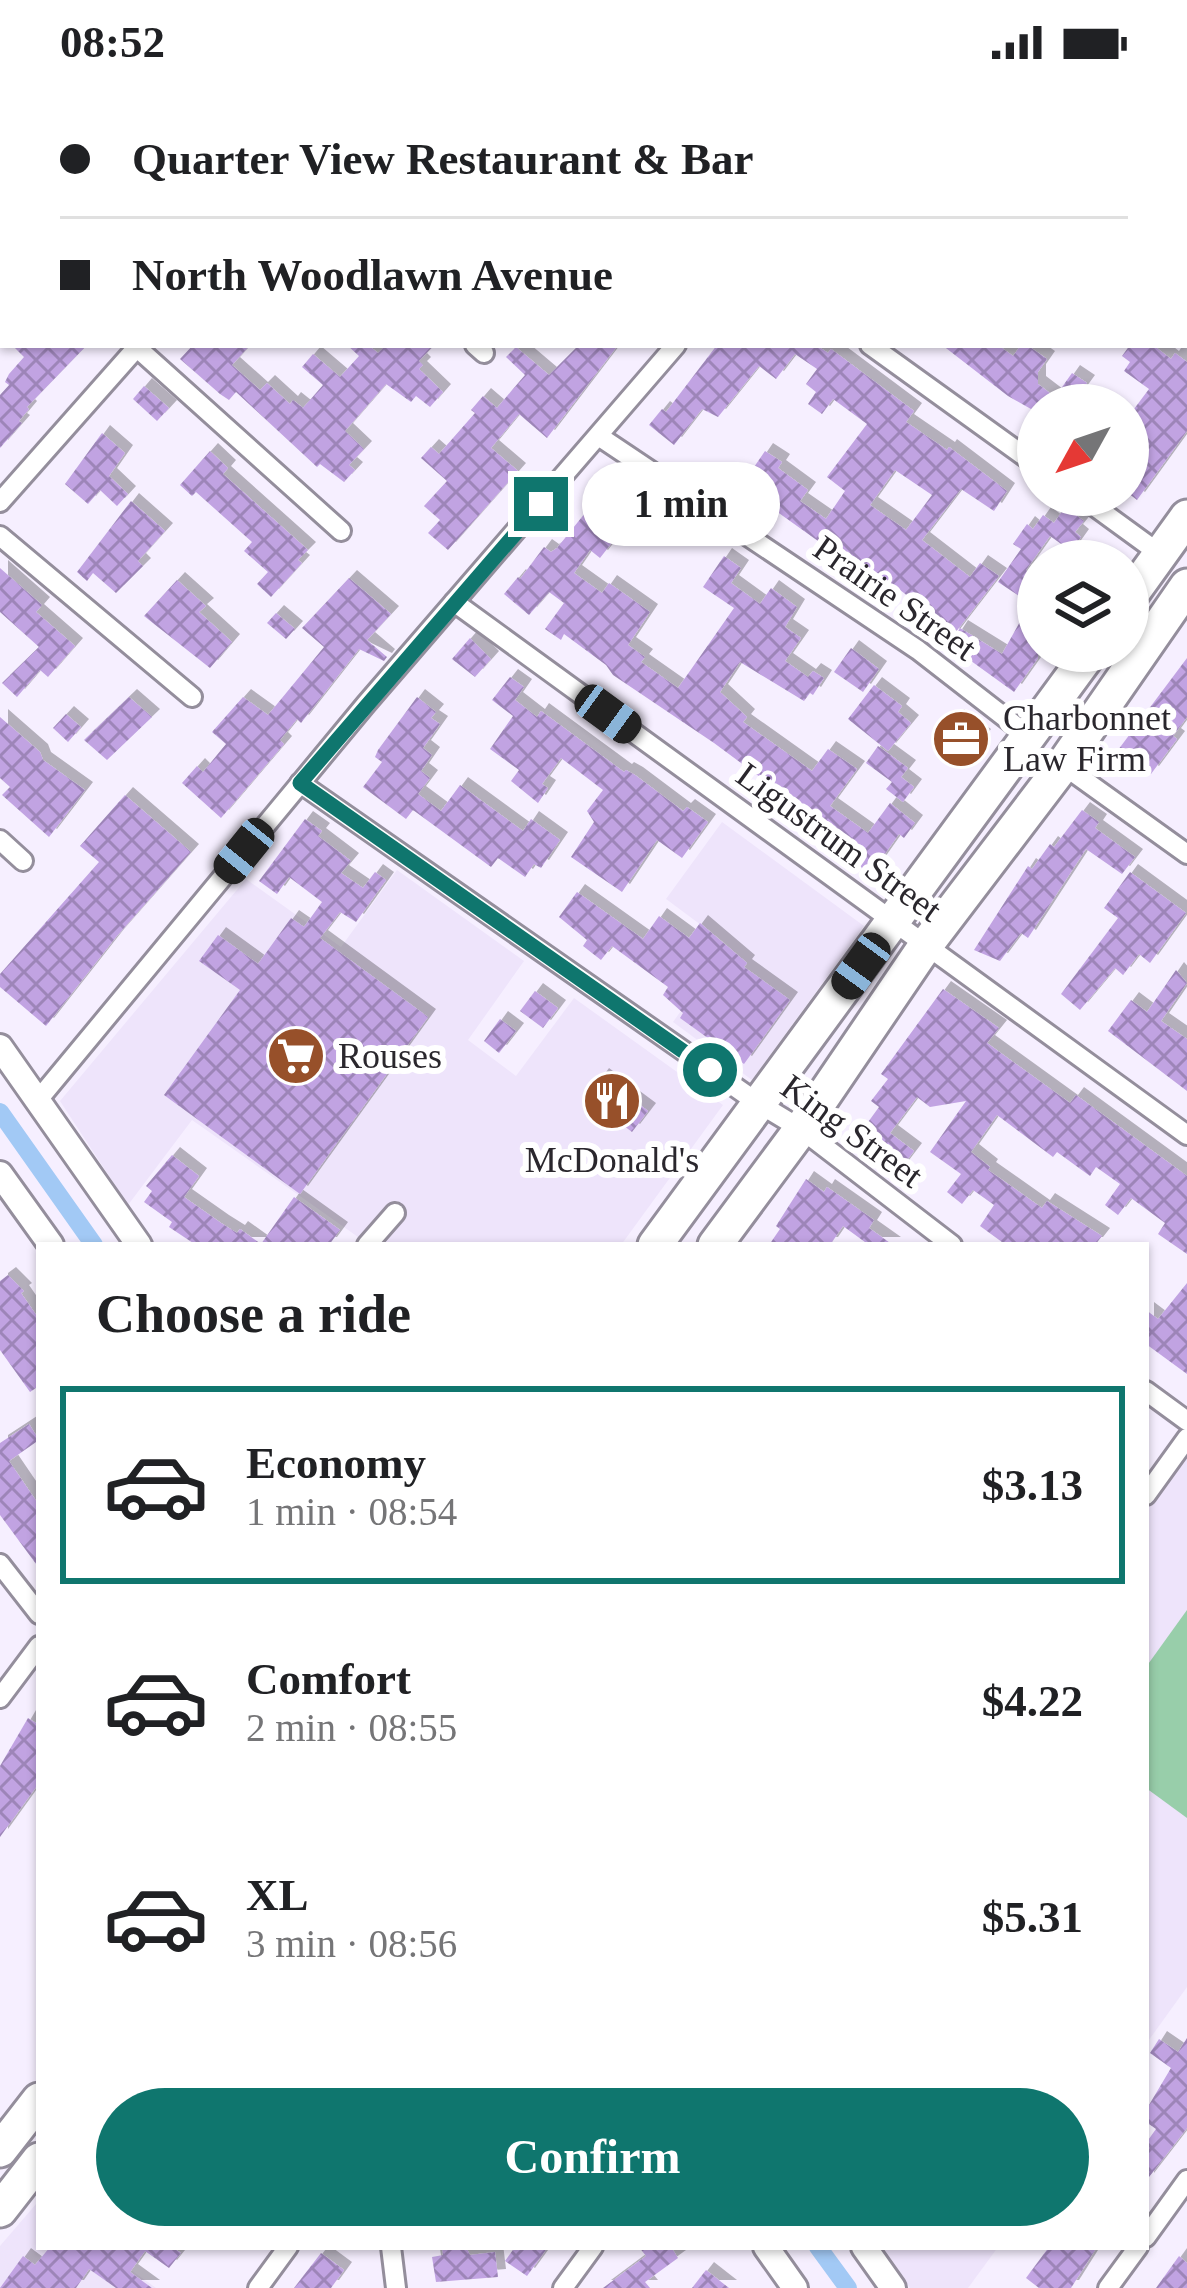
<!DOCTYPE html>
<meta charset="utf-8">
<style>
body{margin:0;font-family:"Times New Roman",serif;background:#f6f6f6;color:#202124;height:100vh;display:flex;flex-direction:column;font-size:45px;white-space:nowrap}
*{box-sizing:border-box;margin:0}
p{font-size:39px;color:#757577}
.icon{flex:none;width:66px;height:66px;fill:none;stroke:currentColor;stroke-width:2;stroke-linecap:round;stroke-linejoin:round}
.map{position:relative;flex:1;overflow:hidden}
.drawer{position:absolute;left:36px;top:1158px;width:1113px;height:1008px;display:flex;flex-direction:column;background:#fff;border-radius:0px;box-shadow:0 3px 9px #0004}
.drawer>*{flex:none}
.top-card{position:absolute;left:0px;top:0px;width:1188px;height:264px;box-shadow:0 3px 9px #0004;display:grid;align-content:center;height:264px;padding:0 60px;background:#fff}
.needle{width:78px;rotate:230deg}
.buttons{position:absolute;left:1017px;top:300px;display:grid;gap:24px}
.buttons a{display:grid;place-items:center;width:132px;height:132px;border-radius:50%;background:#fff;box-shadow:0 3px 9px #0004;font-size:60px}
.end{position:absolute;width:54px;height:54px;margin:-27px;border:15px solid #0f766e;background:#fff;box-shadow:0 0 0 6px #fff}
.from{border-radius:50%}
.bubble{position:absolute;height:84px;border-radius:42px;background:#fff;box-shadow:0 3px 9px #0004;font-size:39px;font-weight:700;line-height:84px;text-align:center}
.car{position:absolute;width:36px;height:72px;margin:-36px -18px;border-radius:15px;box-shadow:0 0 9px 3px #0007;background:linear-gradient(#222 24%,#8ab4d8 0 40%,#222 0 76%,#8ab4d8 0 86%,#222 0)}
.top-card b{display:flex;align-items:center;gap:42px;height:114px;font-size:45px}
.top-card b+b{border-top:3px solid #e0e0e0}
.top-card i{width:30px;height:30px;background:#202124}
ul{padding:0;list-style:none}
li{display:flex;align-items:center;gap:36px;height:198px;margin:0 24px 18px;padding:0 36px;border:6px solid transparent;border-radius:0px}
li div{flex:1}
li b{display:block;font-size:45px}
li em{font-style:normal;font-weight:700}
li.selected{border-color:#0f766e}
li>.icon{width:108px;height:108px;stroke-width:1.5}
h2{padding:0 60px;font-size:54px;line-height:144px}
.action{display:flex;gap:24px;margin-top:auto;padding:24px 60px}
.action a{flex:1;height:138px;border-radius:72px;background:#0f766e;color:#fff;font-size:48px;font-weight:700;line-height:138px;text-align:center}
.status{display:flex;justify-content:space-between;align-items:center;height:84px;padding:0 60px;background:#fff;direction:ltr}
.status svg{height:33px;fill:currentColor}
.map>svg:first-child{display:block}
</style>
<div class="status"><b>08:52</b><svg viewBox="0 0 49 12"><path d="M0 12V9h3v3zM5 12V6h3v6zM10 12V3h3v9zM15 12V0h3v12zM26 1h20v11H26zM47 4h2v5h-2z"/></svg></div>
<div class="map">
<svg width="1187" height="2204" viewBox="0 0 1187 2204">
<defs>
<pattern id="building-cross-hatch" width="8" height="8" patternUnits="userSpaceOnUse" patternTransform="scale(3)"><rect width="8" height="8" fill="#c1a3e2"/><path d="M0 0l8 8M0 8l8-8" fill="none" stroke="#9d85b8"/></pattern>
<filter id="shadow"><feDropShadow dx="8" dy="-8" stdDeviation="0" flood-color="#0004"/></filter>
</defs>
<rect width="100%" height="100%" fill="#f6efff"/>
<!-- built -->
<g fill="#eee4fb">
<path d="M722 738 864 842 752 996 673 938 728 861 666 815Z"/>
<path d="M397 786 524 877 468 956 516 992 574 914 723 1021 621 1161H382L358 1153 192 1036 128 1121 60 1017 246 795 341 863Z"/>
<path d="M1187 1367V1903L1146 1960V1423Z"/>
<path d="M37 2119 39 2163H99L156 2204H0V2162Z"/>
<path d="M880 2163H998L968 2204H910Z"/>
</g>
<!-- pitch -->
<path fill="#98ceaa" d="M1187 1526V1734L1146 1704V1583Z"/>
<g fill="none" stroke-linecap="round" stroke-linejoin="round">
<!-- canal -->
<g stroke="#a2c9f5" stroke-width="18">
<path d="M0 1028 94 1161"/>
<path d="M818 2163 848 2204"/>
</g>
</g>
<!-- building -->
<g fill="url(#building-cross-hatch)" fill-rule="evenodd" filter="url(#shadow)">
<path d="M12 261H87L27 323 29 325 19 337 22 339 0 364V311L9 301 5 298 9 290 24 273Z"/>
<path d="M193 261H250L232 281 260 306 267 299 290 320 293 316 303 324 323 301 302 283 313 270 340 293 359 272 347 261H368L378 269 386 261H434L419 277 423 281 419 285 443 308 430 323 416 312 411 318 386 300 345 347 364 365 349 381 355 386 344 398 320 380 317 383 236 308 229 316 220 310 180 275Z"/>
<path d="M579 261H618L547 354 519 330 491 364 518 387 448 466 428 449 440 436 424 422 447 397 421 374 431 363 439 370 475 329 471 326 483 312 497 324 513 305 525 291 506 273 516 263 549 291Z"/>
<path d="M717 261H816L828 269 831 265 914 327 906 338 947 366 949 363 1007 407 994 427 961 405 922 456 970 493 980 479 999 492 952 553 923 532 926 528 904 509 858 475 853 482 741 402 765 367 782 378 778 384 808 406 800 417 826 435 845 407 827 393 867 340 833 315 822 330 808 320 816 308 806 300 817 285 795 270 776 295 759 282 718 333 702 325 674 361 649 341 662 325 666 328ZM895 386 932 411 906 446 870 421Z"/>
<path d="M942 261H998L1013 272 1021 261H1027L1047 275 1038 288V300L1055 313 1072 289 1087 299 1071 321H1038V329L1008 312Z"/>
<path d="M1130 261H1153L1171 275 1175 269 1187 278V347L1137 416 1128 409V333L1149 305 1124 287 1130 278 1122 272Z"/>
<path d="M144 302 169 324 157 337 133 315Z"/>
<path d="M102 349 125 369 109 392 128 410 117 422 100 406 88 420 65 400Z"/>
<path d="M210 367 228 384 223 390 308 466 298 476 302 479 271 513 257 500 268 488 244 467 252 458 196 408 192 412 180 401Z"/>
<path d="M614 393 646 415 600 474 590 466 574 489 602 509 609 499 650 528 628 561 645 573 641 578 678 604 734 524 703 503 724 472 741 484 731 499 760 520 771 504 797 523 785 543 801 554 785 577 808 593 813 587 824 594 813 611 810 609 804 617 740 578 720 608 747 633 743 638 812 687 828 665 857 685 830 722 868 749 890 719 915 739 904 754 899 750 875 784 869 779 865 786 850 775 857 765 765 702 768 699 714 659 613 591 606 581 564 550 561 556 545 545 564 519 549 508 529 531 504 510 518 493 520 495 544 463 551 468 557 464Z"/>
<path d="M131 417 165 447 138 477 143 482 116 509 93 489 87 497 77 488Z"/>
<path d="M1065 423 1084 437 1075 448 1081 453 1071 467 1050 452 1026 486 1038 498V535L1029 546 1038 552V574L1014 608 949 561 960 544 1002 570 1026 527 1018 521 1022 514 998 498 1021 465 1013 460 1027 440 1033 445 1043 431 1054 439Z"/>
<path d="M0 484 42 521 36 528 75 562 48 593 40 586 17 613 2 599 39 563 0 528Z"/>
<path d="M349 494 391 530 367 556 387 573 384 577 359 565 301 639 297 635 280 656 284 660 221 734 182 699 197 682 203 688 226 660 212 648 243 613 268 631 324 563 302 544Z"/>
<path d="M177 496 206 522 199 528 232 558 210 584 144 532Z"/>
<path d="M276 529 295 545 286 555 267 539Z"/>
<path d="M470 554 491 575 475 593 452 575Z"/>
<path d="M851 564 879 585 863 608 834 588Z"/>
<path d="M1187 574V633L1173 652 1177 655 1151 690 1118 666Z"/>
<path d="M510 593 524 603 515 616 537 633 541 627 624 688 626 686 635 691 683 727 687 723 708 738 682 774 657 756 622 808 571 773 594 738 587 727 603 706 561 674 542 700 548 704 538 719 511 697 519 686 490 665 513 632 492 616Z"/>
<path d="M874 601 902 622 898 628 911 639 888 667 848 635Z"/>
<path d="M129 613 152 633 107 676 84 656Z"/>
<path d="M417 613 436 628 431 634 440 640 423 664 432 671 421 687 430 694 418 710 441 727 460 701 523 747 531 735 560 756 541 784 534 780 525 793 498 774 491 783 413 726 406 735 363 703 382 678 375 673 378 666Z"/>
<path d="M66 630 81 643 68 658 53 644Z"/>
<path d="M0 633 40 668 43 676 85 706 49 753 2 711 10 703 0 694Z"/>
<path d="M956 633 983 653 966 676 939 657Z"/>
<path d="M878 662 908 684 901 693 914 703 903 718 886 705 892 698 866 679Z"/>
<path d="M125 711 191 768 116 853 46 942 0 903V890L99 778 80 762Z"/>
<path d="M1082 726 1099 738 1095 744 1135 773 1122 790 1086 765 1028 854 1021 849 1000 877 974 866 1028 782 1032 785 1050 760 1054 763Z"/>
<path d="M305 735 322 747 318 752 351 777 341 789 363 804 375 788 386 796 356 838 340 828 320 854 428 933 300 1110 164 1011 240 906 199 877 218 851 258 880 291 834 304 843 322 818 289 793 277 810 259 797Z"/>
<path d="M1130 788 1186 829 1150 879 1139 870 1123 891 1115 884 1080 926 1061 910 1118 834 1104 824Z"/>
<path d="M577 808 643 855 659 832 689 854 700 839 747 879 744 883 790 916 744 980 680 934 683 929 663 911 668 903 612 862 601 876 583 862 587 856 559 833Z"/>
<path d="M1176 886 1187 899 1161 937 1187 955V1007L1108 947 1131 916 1147 928Z"/>
<path d="M943 905 999 944 987 959 1070 1019 1076 1011 1187 1092V1170L1158 1150 1165 1139 1131 1114 1118 1131 1105 1121 1120 1100 1096 1083 1090 1092 1057 1068 1053 1073 997 1031 971 1068 990 1083 988 1086 1042 1124 1047 1117 1102 1152 1095 1161H1006L980 1142 994 1121 973 1106 962 1120 947 1108 961 1090 930 1068 966 1017 930 1023 917 1013 890 1049 914 1067 898 1088 855 1056 879 1023 871 1017 888 995 881 990Z"/>
<path d="M535 907 558 924 543 944 520 927Z"/>
<path d="M500 935 516 947 499 969 484 957Z"/>
<path d="M601 992 648 1027 632 1048 586 1013Z"/>
<path d="M172 1071 199 1092 184 1113 221 1139 237 1149 240 1145 261 1160 294 1113 340 1146 329 1161H196L169 1143 172 1138 144 1118 152 1107 146 1102Z"/>
<path d="M806 1095 824 1108 827 1103 874 1136 869 1144 893 1161H869L843 1142 830 1161H769L780 1145 776 1142Z"/>
<path d="M8 1191 24 1207 21 1209 39 1235V1302L30 1308 0 1266V1197Z"/>
<path d="M1187 1199V1290L1146 1260V1226L1158 1235Z"/>
<path d="M29 1340 39 1356 9 1377 39 1421V1484L0 1431V1359Z"/>
<path d="M28 1634 39 1641V1699L0 1753V1682Z"/>
<path d="M1187 1954V2044L1146 2097V2059L1156 2045 1146 2038V2026L1171 1984 1150 1969 1159 1955 1178 1968Z"/>
<path d="M50 2163H172L181 2169 169 2184 145 2167 130 2188 152 2204H116L89 2185 76 2204H0L23 2172 35 2181Z"/>
<path d="M442 2163H466L470 2171 495 2168 498 2193 436 2198 432 2173 443 2171Z"/>
<path d="M515 2163H548L527 2192 505 2177Z"/>
<path d="M639 2163H671L678 2174 645 2198 650 2204H603L646 2172Z"/>
<path d="M1049 2163H1097L1071 2204H1039L1026 2194Z"/>
<path d="M321 2169 344 2186 331 2204H294Z"/>
<path d="M1179 2172 1187 2179V2204H1156Z"/>
<path d="M706 2186 729 2204H692Z"/>
</g>
<g fill="none" stroke-linecap="round" stroke-linejoin="round">
<!-- street casing -->
<g stroke="#948e9c" stroke-width="24">
<g id="street">
<path d="M181 0 185 3"/>
<path d="M532 0 535 3"/>
<path d="M906 0 910 3"/>
<path d="M371 3 374 0"/>
<path d="M0 148 3 150"/>
<path d="M1185 206 1187 207"/>
<path d="M134 261 341 447"/>
<path d="M475 261 484 269"/>
<path d="M870 261 1038 382"/>
<path d="M600 353 918 566 1030 653"/>
<path d="M1079 411 1160 470"/>
<path d="M0 418 139 261"/>
<path d="M0 452 192 613"/>
<path d="M454 518 1187 1051"/>
<path d="M1063 681 1187 770"/>
<path d="M300 699 758 1019 801 1045 952 1161"/>
<path d="M0 756 23 777"/>
<path d="M38 1016 366 620 676 261"/>
<path d="M367 1161 395 1129"/>
<path d="M1146 1307 1187 1337"/>
<path d="M1146 1411 1187 1354"/>
<path d="M0 1480 39 1530"/>
<path d="M0 1614 39 1562"/>
<path d="M1146 2153 1187 2096"/>
<path d="M391 2163 396 2204"/>
<path d="M258 2204 288 2163"/>
<path d="M563 2204 593 2163"/>
<path d="M1108 2204 1138 2163"/>
</g>
</g>
<!-- secondary casing -->
<g stroke="#948e9c" stroke-width="30">
<g id="secondary">
<path d="M0 963 139 1161"/>
<path d="M0 1090 51 1161"/>
<path d="M766 2163 795 2204"/>
<path d="M864 2163 893 2204"/>
</g>
</g>
<!-- highway casing -->
<g stroke="#948e9c" stroke-width="39">
<g id="highway">
<path d="M1128 515 1187 433"/>
<path d="M655 1161 1091 567"/>
<path d="M715 1161 801 1045 926 861 1063 681 1187 502"/>
<path d="M0 2066 39 2016"/>
<path d="M0 2126 39 2076"/>
</g>
</g>
<!-- street -->
<use href="#street" stroke="#fff" stroke-width="18"/>
<!-- secondary -->
<use href="#secondary" stroke="#fff" stroke-width="24"/>
<!-- highway -->
<use href="#highway" stroke="#fff" stroke-width="33"/>
</g>
<g fill="none" stroke-linecap="round" stroke-linejoin="round">
<!-- route -->
<path stroke="#0f766e" stroke-width="15" d="M541 420 300 699 710 986"/>
</g>
<!-- icons -->
<defs>
<g id="office-disc" transform="scale(3)"><circle r="9.5" fill="#97502a" stroke="#fff"/><path d="M-6-3h4V-5.5h4V-3h4V5H-6ZM-1-4.5V-3h2v-1.5ZM-6 0V1H6V0Z" fill="#fff"/></g>
<g id="supermarket-disc" transform="scale(3)"><circle r="9.5" fill="#97502a" stroke="#fff"/><path d="M-6-5.5h2.5l.6 2H6L4.5 2H-2.5L-4.4-4H-6ZM-1.5 3.2a1.3 1.3 0 1 0 .1 0ZM3 3.2a1.3 1.3 0 1 0 .1 0Z" fill="#fff"/></g>
<g id="restaurant-disc" transform="scale(3)"><circle r="9.5" fill="#97502a" stroke="#fff"/><path d="M-5-6h1v4h1v-4h1v4h1v-4h1v5L-1.5 .5V6h-2V.5L-5-1ZM5-6V6H3V1.5H1.5Q1.5-4 5-6Z" fill="#fff"/></g>
</defs>
<g fill-rule="evenodd">
<use href="#office-disc" x="961" y="655"/>
<use href="#supermarket-disc" x="296" y="972"/>
<use href="#restaurant-disc" x="612" y="1017"/>
</g>
<g text-anchor="middle" dominant-baseline="central" stroke-width="12" stroke-linejoin="round" paint-order="stroke">
<!-- street labels -->
<g font-size="36" fill="#2a272d" stroke="#fff">
<text transform="translate(895 514) rotate(35)">Prairie Street</text>
<text transform="translate(839 758) rotate(36)">Ligustrum Street</text>
<text transform="translate(852 1047) rotate(36)">King Street</text>
</g>
<!-- poi labels -->
<g font-size="36" fill="#2a272d" stroke="#fff" text-anchor="start">
<text x="1003" y="634">Charbonnet<tspan x="1003" dy="41">Law Firm</tspan></text>
<text x="338" y="972">Rouses</text>
<text x="612" y="1076" text-anchor="middle">McDonald's</text>
</g>
</g>
</svg>
<div class="buttons">
<a><svg class="needle" viewBox="-14 -14 28 28"><path d="M0-13l5 13h-10z" fill="#e53935"/><path d="M0 13l5-13h-10z" fill="#757577"/></svg></a>
<a><svg class="icon" aria-label="layers" viewBox="0 0 24 24"><path d="M12 4l9 5-9 5-9-5zM3 14l9 5 9-5"/></svg></a>
</div>
<i class="end from" style="left:710px;top:986px"></i>
<i class="end" style="left:541px;top:420px"></i>
<div class="bubble" style="left:582px;top:378px;width:198px">1 min</div>
<i class="car" style="left:608px;top:630px;rotate:126deg"></i>
<i class="car" style="left:244px;top:767px;rotate:219deg"></i>
<i class="car" style="left:861px;top:882px;rotate:216deg"></i>
<div class="top-card">
<b><i class="from"></i>Quarter View Restaurant &amp; Bar</b>
<b><i></i>North Woodlawn Avenue</b>
</div>
<section class="drawer">
<h2>Choose a ride</h2>
<ul>
<li class="selected"><svg class="icon" aria-label="car" viewBox="0 0 24 24"><path d="M5 17H2v-5l4-1 3-4h7l3 4 3 1v5h-3M9 17h6M6 11h13"/><circle cx="7" cy="17" r="2"/><circle cx="17" cy="17" r="2"/></svg><div><b>Economy</b><p>1 min · 08:54</p></div><em>$3.13</em></li>
<li><svg class="icon" aria-label="car" viewBox="0 0 24 24"><path d="M5 17H2v-5l4-1 3-4h7l3 4 3 1v5h-3M9 17h6M6 11h13"/><circle cx="7" cy="17" r="2"/><circle cx="17" cy="17" r="2"/></svg><div><b>Comfort</b><p>2 min · 08:55</p></div><em>$4.22</em></li>
<li><svg class="icon" aria-label="car" viewBox="0 0 24 24"><path d="M5 17H2v-5l4-1 3-4h7l3 4 3 1v5h-3M9 17h6M6 11h13"/><circle cx="7" cy="17" r="2"/><circle cx="17" cy="17" r="2"/></svg><div><b>XL</b><p>3 min · 08:56</p></div><em>$5.31</em></li>
</ul>
<div class="action"><a>Confirm</a></div>
</section>
</div>
